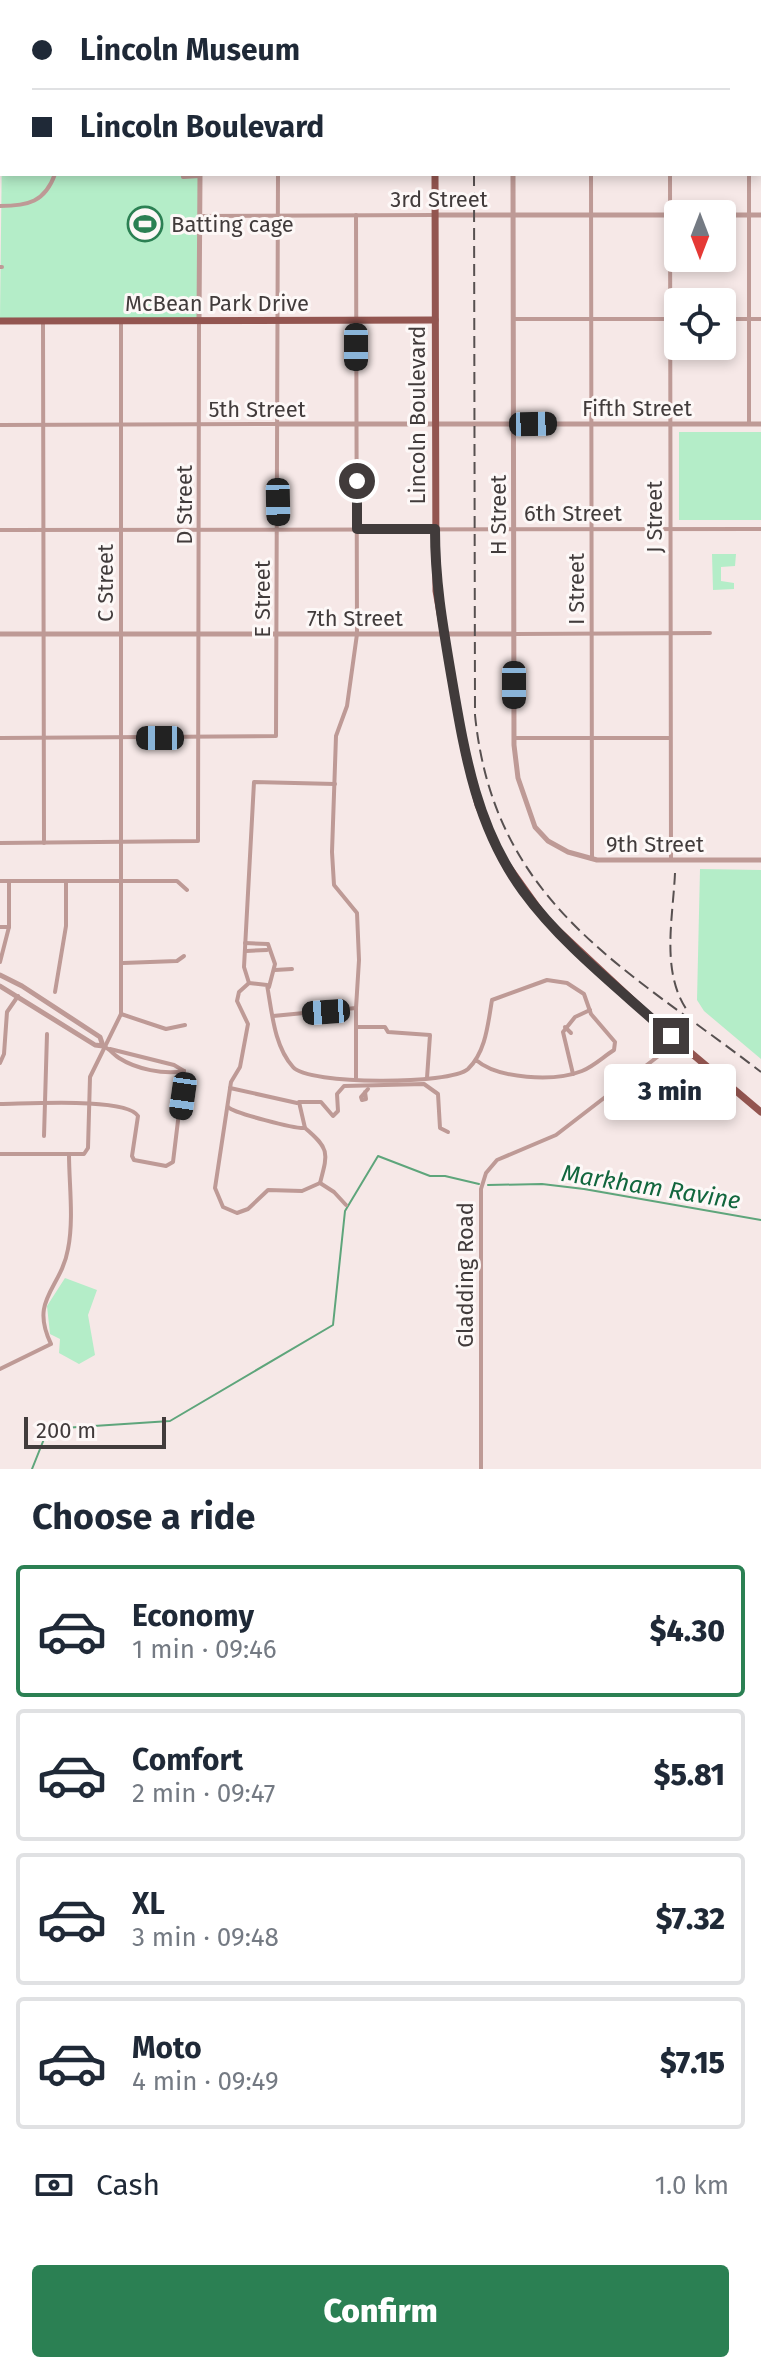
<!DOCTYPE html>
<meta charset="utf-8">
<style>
body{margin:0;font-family:"Fira Sans",sans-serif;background:#f6f6f7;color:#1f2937;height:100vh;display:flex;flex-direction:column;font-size:30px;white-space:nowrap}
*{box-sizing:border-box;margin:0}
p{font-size:26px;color:#747a83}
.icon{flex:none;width:44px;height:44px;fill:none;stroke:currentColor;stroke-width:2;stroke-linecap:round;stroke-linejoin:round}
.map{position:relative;height:1469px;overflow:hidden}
.side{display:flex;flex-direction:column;background:#fff;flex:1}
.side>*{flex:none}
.hud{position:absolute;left:0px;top:0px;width:762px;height:176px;box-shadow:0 4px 12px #0003;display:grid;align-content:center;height:176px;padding:0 32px;background:#fff}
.needle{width:52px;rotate:180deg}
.fabs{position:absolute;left:664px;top:200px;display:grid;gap:16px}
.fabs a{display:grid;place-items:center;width:72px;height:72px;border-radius:8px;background:#fff;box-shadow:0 4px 12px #0003;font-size:40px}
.scale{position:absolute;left:24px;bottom:20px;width:142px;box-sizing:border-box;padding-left:8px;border:4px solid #413b3b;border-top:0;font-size:22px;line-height:28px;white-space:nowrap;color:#413b3b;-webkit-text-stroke:6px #fdf8f7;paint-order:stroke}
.end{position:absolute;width:36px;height:36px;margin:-18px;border:10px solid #413b3b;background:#fff;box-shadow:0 0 0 4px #fff}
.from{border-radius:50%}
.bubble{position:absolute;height:56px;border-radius:8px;background:#fff;box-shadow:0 4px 12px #0003;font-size:26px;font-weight:800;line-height:56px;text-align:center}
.car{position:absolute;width:24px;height:48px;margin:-24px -12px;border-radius:10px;box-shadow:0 0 6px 2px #0007;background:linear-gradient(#222 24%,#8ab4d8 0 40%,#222 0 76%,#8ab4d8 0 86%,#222 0)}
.hud b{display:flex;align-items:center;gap:28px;height:76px;font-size:30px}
.hud b+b{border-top:2px solid #e0e1e3}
.hud i{width:20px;height:20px;background:#1f2937}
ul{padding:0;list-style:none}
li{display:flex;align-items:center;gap:24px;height:132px;margin:0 16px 12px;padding:0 16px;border:4px solid #e0e1e3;border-radius:8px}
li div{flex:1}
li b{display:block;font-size:30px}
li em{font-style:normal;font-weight:800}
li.selected{border-color:#2b8053}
li>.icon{width:72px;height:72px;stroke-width:1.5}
h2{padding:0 32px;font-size:36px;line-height:96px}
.pay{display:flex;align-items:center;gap:20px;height:88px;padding:0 32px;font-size:30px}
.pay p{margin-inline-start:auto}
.cta{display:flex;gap:16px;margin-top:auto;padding:16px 32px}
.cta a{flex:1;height:92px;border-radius:8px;background:#2b8053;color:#fff;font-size:32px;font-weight:800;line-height:92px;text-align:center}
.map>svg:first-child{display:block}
</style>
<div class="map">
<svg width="761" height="1469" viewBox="0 0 761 1469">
<rect width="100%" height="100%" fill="#f6e8e7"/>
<!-- green -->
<g fill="#b4edc8">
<path d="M2 147V174H198V319L0 318Z"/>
<rect x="679" y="432" width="82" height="88"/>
<path d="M712 554H736L735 566 721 567V581L734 583V589L713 590Z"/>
<path d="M700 869 761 870V1059L704 1011 697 1000Z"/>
<path d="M65 1278 97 1290 88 1315 95 1355 79 1364 59 1353 60 1339 50 1334 47 1306Z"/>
</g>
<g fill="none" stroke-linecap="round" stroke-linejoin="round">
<!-- stream -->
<g stroke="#5ea57b" stroke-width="2">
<path d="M56 0 57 2"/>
<path d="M0 122 2 120"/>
<path d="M488 1185 542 1184 584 1189 761 1220"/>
<path d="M32 1469 48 1429 170 1421 333 1325 345 1211 378 1156 430 1176H445L479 1184"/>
</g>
<!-- minor -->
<g stroke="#be9a96" stroke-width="4">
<path d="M161 0V2"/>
<path d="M277 0 278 2"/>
<path d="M694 0V2"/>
<path d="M242 2V0"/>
<path d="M760 110H761"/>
<path d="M183 174V177L200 176"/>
<path d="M591 174 592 859"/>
<path d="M670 174 671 860"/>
<path d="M749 174V424"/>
<path d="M0 206C28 206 45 202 55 174"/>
<path d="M200 216 434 215"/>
<path d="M0 267H2"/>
<path d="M514 319H678"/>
<path d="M722 319H761"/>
<path d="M43 322 44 843"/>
<path d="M0 425 278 424"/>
<path d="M0 530 761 529"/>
<path d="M514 634 710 633"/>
<path d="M0 738 276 736 278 174"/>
<path d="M514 738H670"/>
<path d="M335 784 254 782 244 967 249 983 267 985C272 1012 274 1046 293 1067 308 1085 450 1085 468 1069 486 1052 488 1023 492 1000L547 980 567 983 584 994 591 1014 615 1042 614 1050C603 1057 594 1066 582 1071 554 1082 498 1079 476 1060"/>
<path d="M0 843 198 841 199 321"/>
<path d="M0 881H177L187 890"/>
<path d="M0 927H9V881"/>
<path d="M245 943 268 944 275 964 269 987"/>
<path d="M246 951 267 950"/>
<path d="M0 962 9 927"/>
<path d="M123 963 177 961 184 956"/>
<path d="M275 970 292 969"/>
<path d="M249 983 239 992 237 1001 248 1024 240 1067 231 1082 215 1188 223 1207 237 1213 248 1209 268 1190 302 1191 320 1183 334 1192 346 1205"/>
<path d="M55 992 66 926V881"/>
<path d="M356 1008V1078"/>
<path d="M121 1014 166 1029 185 1025"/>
<path d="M273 1016 356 1008 359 960 357 913 334 885 332 852 336 736 347 706 357 634 356 215"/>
<path d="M356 1027H385L388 1032 430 1035 427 1078"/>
<path d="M565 1027 571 1033"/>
<path d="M103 1046C110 1049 113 1054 119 1058 136 1069 164 1075 184 1071"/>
<path d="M110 1049 174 1065 184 1071"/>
<path d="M0 1063 4 1054 7 1012 18 996"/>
<path d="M573 1074 563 1032 575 1017 590 1010"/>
<path d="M230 1088 297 1103"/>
<path d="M365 1092 366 1099 362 1100 361 1097 368 1089"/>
<path d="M0 1104C25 1104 127 1097 138 1116L132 1156 134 1160 166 1166 173 1162 184 1071"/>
<path d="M228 1107C234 1113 295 1129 305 1128"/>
<path d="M44 1136 47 1034"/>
<path d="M0 1154H84L88 1148 90 1077 121 1014V322"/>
<path d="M320 1183C328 1153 330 1149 305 1128L299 1102H321L333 1116 338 1111 337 1094 344 1086 424 1084 438 1094 440 1128 448 1132"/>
<path d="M0 1369 51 1344C29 1299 61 1289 68 1249 74 1219 69 1184 69 1154"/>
<path d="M481 1469V1189L486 1173 497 1160 556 1135 678 1041"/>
</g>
<!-- tertiary -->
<g stroke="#be9a96" stroke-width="5">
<path d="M760 5H761"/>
<path d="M513 174 514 745 518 778 535 827 548 841 568 852 597 860H761"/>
<path d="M435 215H678"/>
<path d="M722 215H761"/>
<path d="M199 320 200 174"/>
<path d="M278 424H761"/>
<path d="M0 634H514"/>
<path d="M0 975 22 986 100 1037 103 1046"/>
<path d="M0 986 95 1045 103 1046"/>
</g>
<!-- primary -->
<g stroke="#935550" stroke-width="7">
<path d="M435 0V2"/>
<path d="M435 174 436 591 465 754 478 805 501 856 546 919 671 1036 761 1112"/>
<path d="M0 321 435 320"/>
</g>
<!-- rail -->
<g stroke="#575050" stroke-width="2" stroke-dasharray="12 6" stroke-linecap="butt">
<path d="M474 2V0"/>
<path d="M474 174 475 715C494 904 625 967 761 1072"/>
<path d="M675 873C673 919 660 974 689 1013"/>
</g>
</g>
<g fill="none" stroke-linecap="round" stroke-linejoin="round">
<!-- route -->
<path stroke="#413b3b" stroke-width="10" d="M357 481V529H435C435 583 443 627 452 680 465 756 477 828 523 891 563 946 621 990 671 1036"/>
</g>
<!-- icons -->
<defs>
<g id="stadium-ring" transform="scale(1.8)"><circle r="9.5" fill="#fdf8f7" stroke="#2b8053" stroke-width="1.5"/><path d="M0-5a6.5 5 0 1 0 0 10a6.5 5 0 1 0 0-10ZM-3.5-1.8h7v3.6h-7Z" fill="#2b8053"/></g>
</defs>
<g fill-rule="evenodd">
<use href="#stadium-ring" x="145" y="224"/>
</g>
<g text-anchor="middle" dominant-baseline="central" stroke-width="6" stroke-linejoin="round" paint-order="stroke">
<!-- street labels -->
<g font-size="22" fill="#413b3b" stroke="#fdf8f7">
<text x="439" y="199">3rd Street</text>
<text x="217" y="303">McBean Park Drive</text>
<text x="637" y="408">Fifth Street</text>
<text x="257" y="409">5th Street</text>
<text transform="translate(417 415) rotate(-90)">Lincoln Boulevard</text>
<text transform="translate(184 505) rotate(-90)">D Street</text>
<text x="573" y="513">6th Street</text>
<text transform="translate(498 515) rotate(-90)">H Street</text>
<text transform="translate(654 517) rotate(-90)">J Street</text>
<text transform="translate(105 583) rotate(-90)">C Street</text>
<text transform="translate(576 589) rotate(-90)">I Street</text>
<text transform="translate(262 599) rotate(-90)">E Street</text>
<text x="355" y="618">7th Street</text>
<text x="655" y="844">9th Street</text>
<text transform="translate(465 1275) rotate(-90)">Gladding Road</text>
</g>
<!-- poi labels -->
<g font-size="22" fill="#413b3b" stroke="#fdf8f7" text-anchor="start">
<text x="171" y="224">Batting cage</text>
</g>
<!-- water labels -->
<g font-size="24" font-style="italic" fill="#11663d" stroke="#fdf8f7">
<text transform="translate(651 1187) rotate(9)">Markham Ravine</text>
</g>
</g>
</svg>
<div class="fabs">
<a><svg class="needle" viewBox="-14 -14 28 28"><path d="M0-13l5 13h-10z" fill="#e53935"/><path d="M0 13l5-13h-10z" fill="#747a83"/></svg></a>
<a><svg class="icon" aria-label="locate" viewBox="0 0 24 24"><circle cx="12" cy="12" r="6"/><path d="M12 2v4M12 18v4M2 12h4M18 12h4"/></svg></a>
</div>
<div class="scale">200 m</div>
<i class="end from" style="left:357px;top:481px"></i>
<i class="end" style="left:671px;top:1036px"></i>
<div class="bubble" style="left:604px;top:1064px;width:132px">3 min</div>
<i class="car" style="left:356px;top:347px;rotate:180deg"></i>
<i class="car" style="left:533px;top:424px;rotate:89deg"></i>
<i class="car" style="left:278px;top:502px;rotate:179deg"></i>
<i class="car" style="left:514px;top:685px;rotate:180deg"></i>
<i class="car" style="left:160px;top:738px;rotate:270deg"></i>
<i class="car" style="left:326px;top:1012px;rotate:266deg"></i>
<i class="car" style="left:183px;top:1096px;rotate:188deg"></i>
<div class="hud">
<b><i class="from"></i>Lincoln Museum</b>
<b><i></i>Lincoln Boulevard</b>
</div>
</div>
<section class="side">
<h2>Choose a ride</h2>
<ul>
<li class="selected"><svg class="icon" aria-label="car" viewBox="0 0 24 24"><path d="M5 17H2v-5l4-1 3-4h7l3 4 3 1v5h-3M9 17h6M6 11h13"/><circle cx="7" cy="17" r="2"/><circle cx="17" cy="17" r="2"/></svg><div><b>Economy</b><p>1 min · 09:46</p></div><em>$4.30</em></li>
<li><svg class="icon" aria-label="car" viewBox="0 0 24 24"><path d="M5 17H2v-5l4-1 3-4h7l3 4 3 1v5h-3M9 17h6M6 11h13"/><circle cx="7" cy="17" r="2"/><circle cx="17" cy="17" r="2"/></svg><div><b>Comfort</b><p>2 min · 09:47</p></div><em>$5.81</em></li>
<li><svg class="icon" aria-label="car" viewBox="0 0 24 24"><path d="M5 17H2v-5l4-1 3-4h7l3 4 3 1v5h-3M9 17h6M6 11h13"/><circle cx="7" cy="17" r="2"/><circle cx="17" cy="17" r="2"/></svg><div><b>XL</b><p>3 min · 09:48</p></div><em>$7.32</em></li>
<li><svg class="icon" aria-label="car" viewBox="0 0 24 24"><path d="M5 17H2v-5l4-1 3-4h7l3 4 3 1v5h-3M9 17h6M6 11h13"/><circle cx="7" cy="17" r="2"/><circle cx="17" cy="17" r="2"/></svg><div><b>Moto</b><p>4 min · 09:49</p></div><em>$7.15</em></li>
</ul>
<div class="pay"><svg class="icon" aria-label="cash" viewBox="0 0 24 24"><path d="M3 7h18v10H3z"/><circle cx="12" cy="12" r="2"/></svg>Cash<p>1.0 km</p></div>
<div class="cta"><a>Confirm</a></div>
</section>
